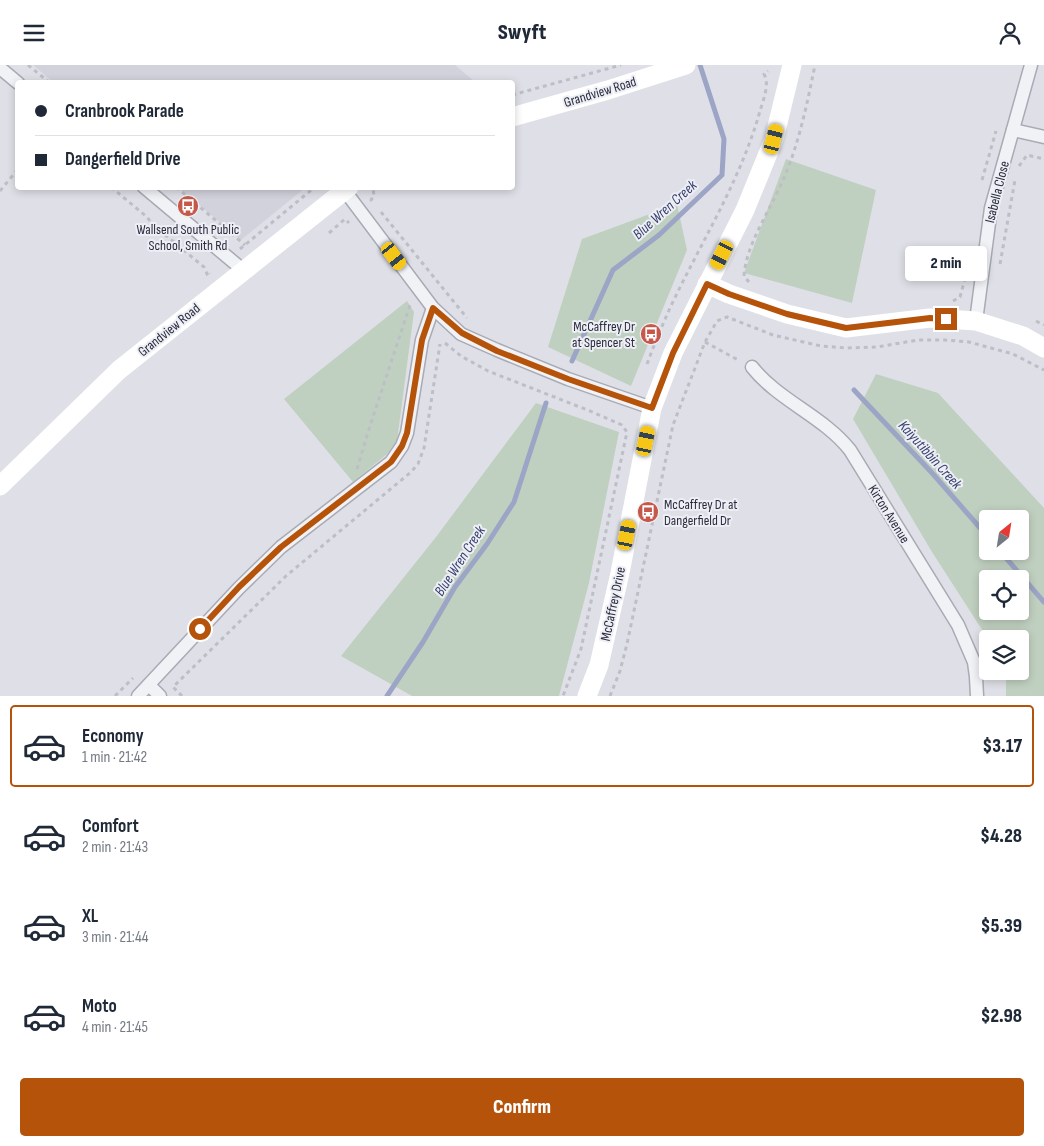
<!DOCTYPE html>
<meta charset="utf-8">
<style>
body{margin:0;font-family:"Sofia Sans Condensed",sans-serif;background:#f6f6f7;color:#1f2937;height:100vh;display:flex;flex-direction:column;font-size:19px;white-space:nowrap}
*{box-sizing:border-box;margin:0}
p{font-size:16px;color:#747a83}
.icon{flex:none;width:28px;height:28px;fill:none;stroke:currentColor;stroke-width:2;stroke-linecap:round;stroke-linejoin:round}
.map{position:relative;height:631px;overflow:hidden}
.side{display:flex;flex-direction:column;background:#fff;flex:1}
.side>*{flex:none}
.guide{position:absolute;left:15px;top:15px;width:500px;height:110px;border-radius:5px;box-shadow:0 2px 8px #0003;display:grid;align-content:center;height:110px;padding:0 20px;background:#fff}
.needle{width:32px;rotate:30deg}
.controls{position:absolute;left:979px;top:445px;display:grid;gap:10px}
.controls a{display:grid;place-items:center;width:50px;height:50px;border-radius:5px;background:#fff;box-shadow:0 2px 8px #0003;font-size:25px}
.end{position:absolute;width:22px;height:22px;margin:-11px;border:6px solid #b45309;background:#fff;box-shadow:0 0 0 2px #fff}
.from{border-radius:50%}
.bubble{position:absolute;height:35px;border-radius:5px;background:#fff;box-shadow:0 2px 8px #0003;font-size:16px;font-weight:800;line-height:35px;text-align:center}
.car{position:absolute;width:15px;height:30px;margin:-15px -8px;border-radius:6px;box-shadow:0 0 4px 1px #0007;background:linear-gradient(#f5c518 24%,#345 0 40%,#f5c518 0 76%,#345 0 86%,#f5c518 0)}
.guide b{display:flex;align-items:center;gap:18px;height:48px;font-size:19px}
.guide b+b{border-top:1px solid #e0e1e3}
.guide i{width:12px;height:12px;background:#1f2937}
ul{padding:9px 0 0;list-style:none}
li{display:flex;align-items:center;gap:15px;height:82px;margin:0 10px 8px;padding:0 10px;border:2px solid transparent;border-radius:5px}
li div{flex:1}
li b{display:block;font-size:19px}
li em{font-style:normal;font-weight:800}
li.selected{border-color:#b45309}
li>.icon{width:45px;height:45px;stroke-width:1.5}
.cta{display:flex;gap:10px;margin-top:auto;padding:10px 20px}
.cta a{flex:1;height:58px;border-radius:5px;background:#b45309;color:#fff;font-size:20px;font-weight:800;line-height:58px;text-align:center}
header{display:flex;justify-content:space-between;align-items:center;height:65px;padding:0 20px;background:#fff;font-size:22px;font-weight:800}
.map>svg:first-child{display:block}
</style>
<header><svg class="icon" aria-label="menu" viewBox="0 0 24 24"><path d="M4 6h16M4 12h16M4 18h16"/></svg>Swyft<svg class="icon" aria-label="person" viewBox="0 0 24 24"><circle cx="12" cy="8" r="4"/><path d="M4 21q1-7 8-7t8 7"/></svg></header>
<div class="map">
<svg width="1044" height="631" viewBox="0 0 1044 631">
<rect width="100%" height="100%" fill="#dfe0e7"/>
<!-- built -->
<g fill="#d1d2dc">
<path d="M33 0H455L475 17 54 18Z"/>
<path d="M179 123H305L241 175Z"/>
</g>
<!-- green -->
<g fill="#c0d0c0" fill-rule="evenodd">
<path d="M786 94 876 125 852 238 744 208Z"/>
<path d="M677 139 687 185 631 321 548 282 582 174Z"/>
<path d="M407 236 414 247 397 376 387 389 353 417 284 334Z"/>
<path d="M876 309 938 328 1044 443V631H1006V606H1020V574H988L932 487 853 354ZM988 454H1020V486H988ZM988 514H1020V546H988Z"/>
<path d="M536 338 619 367 589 518 559 631H412L341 591 436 472Z"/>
</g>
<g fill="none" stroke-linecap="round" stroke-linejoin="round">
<!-- stream -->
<g stroke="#9ca5c5" stroke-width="5">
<path d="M572 296 613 205 659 170 722 110 724 74 700 0"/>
<path d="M854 325 933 409 988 472"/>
<path d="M1000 486 1044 537"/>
<path d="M387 631 423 577 455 522 487 479 514 437 546 338"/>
</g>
<!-- street casing -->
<g stroke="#a8aab4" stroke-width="15">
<g id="street">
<path d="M0 3 18 18"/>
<path d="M1013 65 1044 72"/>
<path d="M144 122 243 205"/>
<path d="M345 126 433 243 461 269 497 285 568 314 652 343"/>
<path d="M976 256 991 143 1031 0"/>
<path d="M752 302C779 336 823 351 850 385L958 560 974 597 976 612 977 631"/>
<path d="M149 620 160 631"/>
<path d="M138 631 239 523 281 482 391 397 402 381 407 368 422 275 433 243"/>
</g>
</g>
<!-- path -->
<g stroke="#bdbec6" stroke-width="3" stroke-dasharray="4 4" stroke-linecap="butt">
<path d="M28 0 50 18"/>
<path d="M512 30 621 0"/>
<path d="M1019 101 1027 90 1044 94"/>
<path d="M982 115 996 66"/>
<path d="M111 122 147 152 152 159 204 202 208 211 210 208"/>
<path d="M176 122 245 180"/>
<path d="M0 126 18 104"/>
<path d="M372 136 371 135 374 131 373 123"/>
<path d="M381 147 467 253"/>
<path d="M329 168 345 154 349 158"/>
<path d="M240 184 315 122"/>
<path d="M1000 199 1015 115"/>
<path d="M749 217 744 211C746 179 771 144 783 115 799 79 807 39 815 0"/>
<path d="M953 236 960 232 966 210"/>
<path d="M1036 256 1044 260"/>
<path d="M705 277 740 296"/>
<path d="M445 278 461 291 488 306 590 346 622 360 627 367 581 584 563 631"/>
<path d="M647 299C654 280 662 261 670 243 701 177 740 117 760 46 763 35 770 20 764 9L768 6"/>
<path d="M357 404 369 364 411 237"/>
<path d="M115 631 133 613"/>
<path d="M182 631 173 622 286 511 411 407 418 399 424 383 440 279"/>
<path d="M610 631 620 606 627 579 673 360 705 277 717 256 727 252 773 270 821 281 847 283 877 282 918 275H945L969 277 1013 289 1044 305"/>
</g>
<!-- street -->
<use href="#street" stroke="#f1f2f6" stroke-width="12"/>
<!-- secondary -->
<g stroke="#fff" stroke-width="19">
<path d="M512 52 608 25 686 0"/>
<path d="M707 219 729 229 787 249 846 263 930 253 976 256 1023 271 1044 283"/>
<path d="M0 421 119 305 349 122"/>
<path d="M587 631 599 600 620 508 652 343 673 288 745 145 774 74 792 0"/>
</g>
</g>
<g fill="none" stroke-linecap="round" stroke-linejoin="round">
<!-- route -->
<path stroke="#b45309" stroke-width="6" d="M200 564 239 522 281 482 391 397 402 381 407 368 422 275 433 243 462 268 497 286 568 314 652 343 673 288 707 219 729 229 787 249 846 263 930 253 946 254"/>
</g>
<!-- icons -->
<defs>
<g id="bus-disc" transform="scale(1.125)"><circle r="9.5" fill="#c5584b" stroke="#eeeff5"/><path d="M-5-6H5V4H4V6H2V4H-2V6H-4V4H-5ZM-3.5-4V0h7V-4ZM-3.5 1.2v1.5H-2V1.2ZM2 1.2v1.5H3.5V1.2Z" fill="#fff"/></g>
</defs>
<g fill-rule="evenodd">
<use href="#bus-disc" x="188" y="141"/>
<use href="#bus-disc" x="651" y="269"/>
<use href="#bus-disc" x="648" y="447"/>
</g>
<g text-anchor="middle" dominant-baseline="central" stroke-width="4" stroke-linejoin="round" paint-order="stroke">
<!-- street labels -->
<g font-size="14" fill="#292b3d" stroke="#eeeff5">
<text transform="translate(600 27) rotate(-17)">Grandview Road</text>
<text transform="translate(997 127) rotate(-76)">Isabella Close</text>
<text transform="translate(169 265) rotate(-39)">Grandview Road</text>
<text transform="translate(889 449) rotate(58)">Kirton Avenue</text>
<text transform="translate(613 539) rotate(-78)">McCaffrey Drive</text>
</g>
<!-- poi labels -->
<g font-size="14" fill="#292b3d" stroke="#eeeff5">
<text x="188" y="164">Wallsend South Public<tspan x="188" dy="16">School, Smith Rd</tspan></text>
<text x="635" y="261" text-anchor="end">McCaffrey Dr<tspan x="635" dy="16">at Spencer St</tspan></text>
<text x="664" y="439" text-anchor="start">McCaffrey Dr at<tspan x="664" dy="16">Dangerfield Dr</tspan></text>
</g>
<!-- water labels -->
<g font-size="15" font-style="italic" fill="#36406e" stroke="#eeeff5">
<text transform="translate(665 145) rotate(-42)">Blue Wren Creek</text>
<text transform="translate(930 390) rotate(48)">Kaiyutibbin Creek</text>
<text transform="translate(460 496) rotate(-57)">Blue Wren Creek</text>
</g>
</g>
</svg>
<div class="controls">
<a><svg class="needle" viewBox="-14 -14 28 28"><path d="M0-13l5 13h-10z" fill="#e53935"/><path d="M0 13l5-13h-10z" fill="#747a83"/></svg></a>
<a><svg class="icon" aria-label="locate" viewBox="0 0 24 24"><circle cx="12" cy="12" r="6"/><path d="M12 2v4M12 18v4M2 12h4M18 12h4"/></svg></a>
<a><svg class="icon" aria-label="layers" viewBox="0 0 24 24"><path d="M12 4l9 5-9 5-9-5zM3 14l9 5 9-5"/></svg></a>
</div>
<i class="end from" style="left:200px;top:564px"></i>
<i class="end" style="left:946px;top:254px"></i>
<div class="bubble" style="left:905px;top:181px;width:82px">2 min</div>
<i class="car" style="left:774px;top:74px;rotate:14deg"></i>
<i class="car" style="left:722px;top:190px;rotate:207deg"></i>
<i class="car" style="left:394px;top:191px;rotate:143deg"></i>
<i class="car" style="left:646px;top:376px;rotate:12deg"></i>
<i class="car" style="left:627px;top:470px;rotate:11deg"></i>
<div class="guide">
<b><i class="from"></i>Cranbrook Parade</b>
<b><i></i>Dangerfield Drive</b>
</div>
</div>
<section class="side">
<ul>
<li class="selected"><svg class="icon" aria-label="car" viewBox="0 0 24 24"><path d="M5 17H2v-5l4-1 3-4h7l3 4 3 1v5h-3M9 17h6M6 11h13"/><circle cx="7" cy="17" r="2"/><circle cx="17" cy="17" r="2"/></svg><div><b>Economy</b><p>1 min · 21:42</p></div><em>$3.17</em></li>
<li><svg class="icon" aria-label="car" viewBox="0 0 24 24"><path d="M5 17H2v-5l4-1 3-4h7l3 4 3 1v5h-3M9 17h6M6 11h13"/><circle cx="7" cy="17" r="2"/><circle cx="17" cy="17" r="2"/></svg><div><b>Comfort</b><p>2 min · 21:43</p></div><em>$4.28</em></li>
<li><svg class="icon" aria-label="car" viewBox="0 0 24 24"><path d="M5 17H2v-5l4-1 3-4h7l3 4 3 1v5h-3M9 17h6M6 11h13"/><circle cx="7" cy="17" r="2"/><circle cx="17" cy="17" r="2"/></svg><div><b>XL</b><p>3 min · 21:44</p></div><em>$5.39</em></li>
<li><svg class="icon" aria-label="car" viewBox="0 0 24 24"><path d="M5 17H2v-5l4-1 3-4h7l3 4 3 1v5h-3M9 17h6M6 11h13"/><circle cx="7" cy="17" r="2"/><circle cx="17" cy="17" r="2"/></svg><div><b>Moto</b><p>4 min · 21:45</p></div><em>$2.98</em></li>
</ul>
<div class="cta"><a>Confirm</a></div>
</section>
